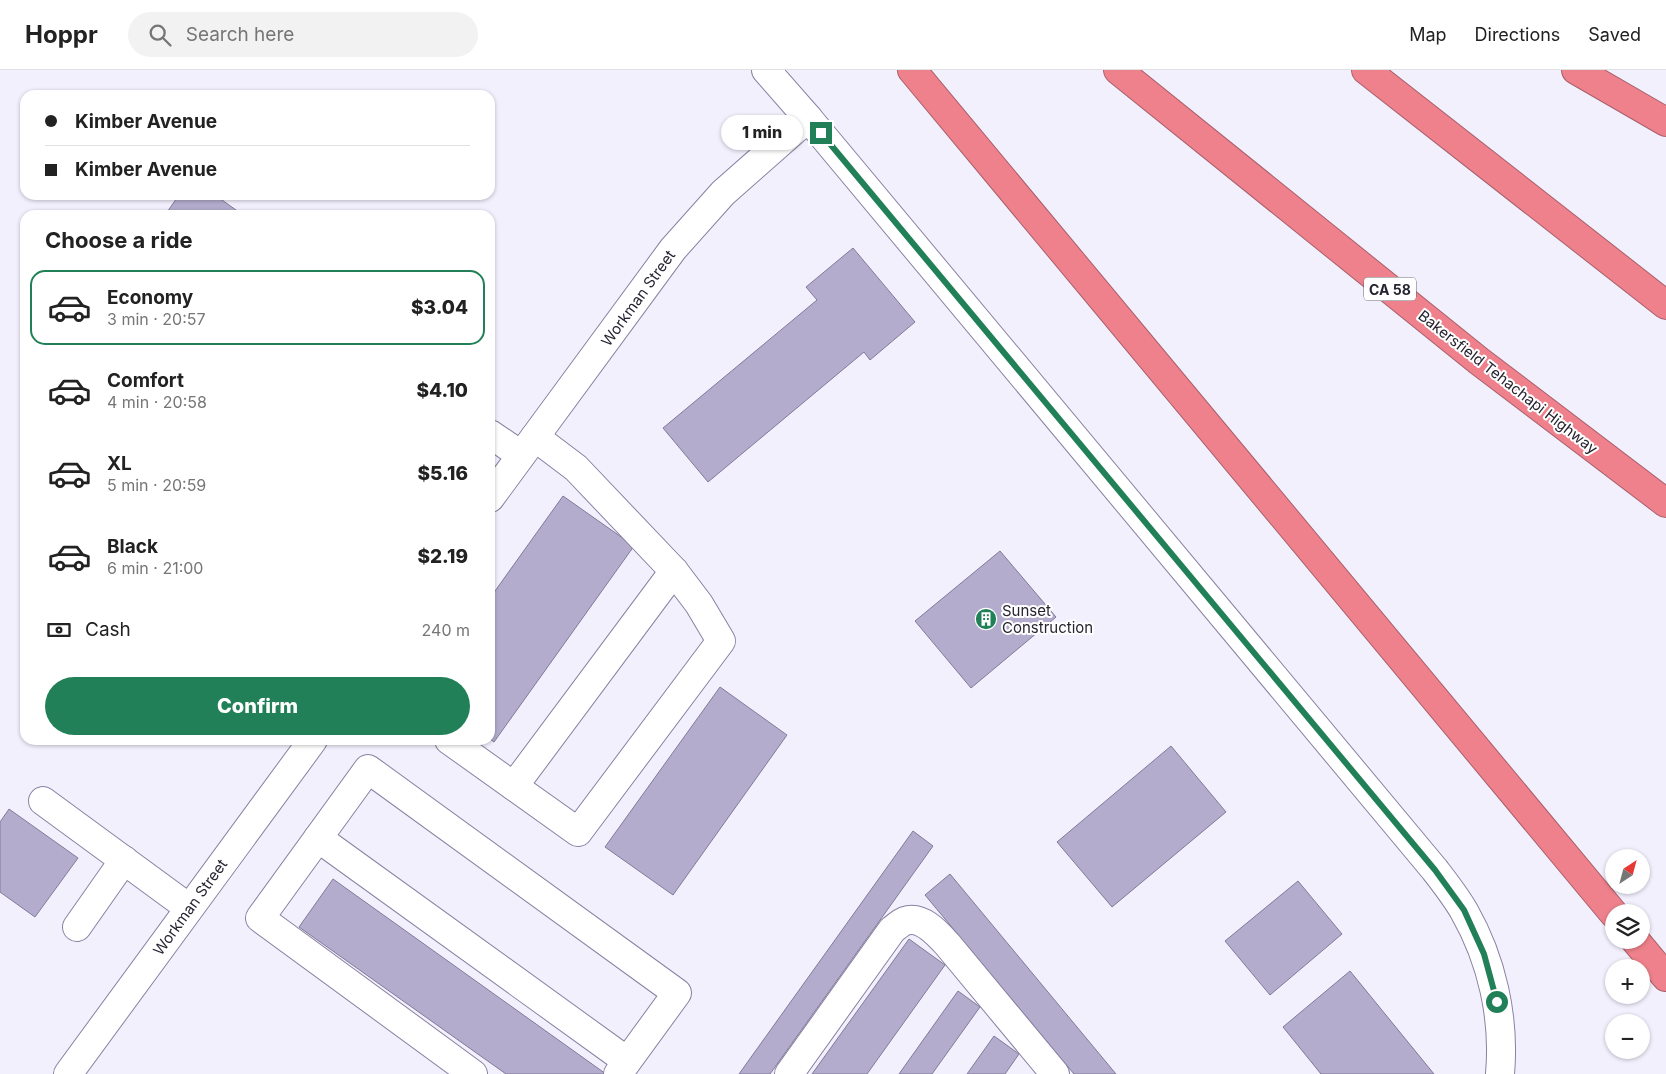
<!DOCTYPE html>
<meta charset="utf-8">
<style>
body{margin:0;font-family:Inter,sans-serif;background:#f2f2f2;color:#222;height:100vh;display:flex;flex-direction:column;font-size:19px;white-space:nowrap}
*{box-sizing:border-box;margin:0}
p{font-size:16px;color:#767676}
.icon{flex:none;width:28px;height:28px;fill:none;stroke:currentColor;stroke-width:2;stroke-linecap:round;stroke-linejoin:round}
.map{position:relative;flex:1;overflow:hidden}
.panel{position:absolute;left:20px;top:140px;width:475px;height:535px;display:flex;flex-direction:column;background:#fff;border-radius:15px;box-shadow:0 1px 4px #0004}
.panel>*{flex:none}
.hud{position:absolute;left:20px;top:20px;width:475px;height:110px;border-radius:15px;box-shadow:0 1px 4px #0004;display:grid;align-content:center;height:110px;padding:0 25px;background:#fff}
.needle{width:32px;rotate:36deg}
.fabs{position:absolute;left:1605px;top:779px;display:grid;gap:10px}
.fabs a{display:grid;place-items:center;width:45px;height:45px;border-radius:50%;background:#fff;box-shadow:0 1px 4px #0004;font-size:25px}
.end{position:absolute;width:22px;height:22px;margin:-11px;border:6px solid #218057;background:#fff;box-shadow:0 0 0 2px #fff}
.from{border-radius:50%}
.bubble{position:absolute;height:35px;border-radius:18px;background:#fff;box-shadow:0 1px 4px #0004;font-size:16px;font-weight:800;line-height:35px;text-align:center}
.hud b{display:flex;align-items:center;gap:18px;height:48px;font-size:19px}
.hud b+b{border-top:1px solid #e0e0e0}
.hud i{width:12px;height:12px;background:#222}
ul{padding:0;list-style:none}
li{display:flex;align-items:center;gap:15px;height:75px;margin:0 10px 8px;padding:0 15px;border:2px solid transparent;border-radius:15px}
li div{flex:1}
li b{display:block;font-size:19px}
li em{font-style:normal;font-weight:800}
li.selected{border-color:#218057}
li>.icon{width:45px;height:45px;stroke-width:1.5}
h2{padding:0 25px;font-size:22px;line-height:60px}
.pay{display:flex;align-items:center;gap:12px;height:55px;padding:0 25px;font-size:19px}
.pay p{margin-inline-start:auto}
.action{display:flex;gap:10px;margin-top:auto;padding:10px 25px}
.action a{flex:1;height:58px;border-radius:30px;background:#218057;color:#fff;font-size:20px;font-weight:800;line-height:58px;text-align:center}
header{display:flex;align-items:center;gap:30px;box-sizing:border-box;height:70px;padding:0 25px;background:#fff;border-bottom:1px solid #e0e0e0}
header strong{font-size:24px}
nav{display:flex;gap:28px;margin-inline-start:auto;font-size:18px}
.search{width:350px;height:45px;background:#f2f2f2;display:flex;align-items:center;gap:12px;box-sizing:border-box;padding:0 18px;border-radius:28px;color:#767676;font-size:19px}
.map>svg:first-child{display:block}
</style>
<header>
<strong>Hoppr</strong>
<div class="search"><svg class="icon" aria-label="search" viewBox="0 0 24 24"><circle cx="10" cy="10" r="6"/><path d="M15 15l6 6"/></svg>Search here</div>
<nav><a>Map</a><a>Directions</a><a>Saved</a></nav>
</header>
<div class="map">
<svg width="1666" height="1004" viewBox="0 0 1666 1004">
<rect width="100%" height="100%" fill="#f3f0fe"/>
<!-- building -->
<g fill="#b3accd" stroke="#817a99">
<path d="M179 125H215L243 145H165Z"/>
<path d="M853 178 915 252 870 290 864 282 708 412 663 358 817 230 806 217Z"/>
<path d="M563 426 634 476 494 672 490 669V528Z"/>
<path d="M1000 481 1056 547 971 618 915 551Z"/>
<path d="M720 617 787 665 673 825 605 777Z"/>
<path d="M1171 676 1226 742 1112 837 1057 772Z"/>
<path d="M9 739 78 788 35 847 0 822V752Z"/>
<path d="M913 761 933 776 770 1004H739Z"/>
<path d="M950 804 1116 1004H1074L925 825Z"/>
<path d="M333 809 606 1004H506L299 857Z"/>
<path d="M1298 811 1342 864 1270 925 1225 871Z"/>
<path d="M909 869 945 895 867 1004H812Z"/>
<path d="M1350 901 1434 1004H1321L1283 957Z"/>
<path d="M958 921 980 937 932 1004H899Z"/>
<path d="M994 966 1019 984 1005 1004H967Z"/>
</g>
<g fill="none" stroke-linecap="round" stroke-linejoin="round">
<!-- minor casing -->
<g stroke="#8981a1" stroke-width="30">
<g id="minor">
<path d="M766 0 808 48 1435 800C1445 813 1456 827 1464 841 1492 890 1505 948 1500 1004"/>
<path d="M490 364 521 385"/>
<path d="M490 428 673 179 723 123 808 48"/>
<path d="M449 670 578 762 721 571 699 534 674 501 576 398 535 367"/>
<path d="M514 716 674 501"/>
<path d="M43 731 189 838"/>
<path d="M318 768 627 991"/>
<path d="M77 857 124 790"/>
<path d="M68 1004 313 670"/>
<path d="M473 1004 260 848 368 699 677 923 618 1004"/>
<path d="M789 1004 892 860C896 857 900 853 905 851 922 845 938 864 948 875L1055 1004"/>
</g>
</g>
<!-- highway casing -->
<g stroke="#a8606c" stroke-width="30">
<g id="highway">
<path d="M912 0 1614 844"/>
<path d="M1118 0 1479 291 1666 433"/>
<path d="M1366 0 1666 235"/>
<path d="M1576 0 1666 52"/>
<path d="M1635 870 1666 907"/>
</g>
</g>
<!-- minor -->
<use href="#minor" stroke="#fff" stroke-width="28"/>
<!-- highway -->
<use href="#highway" stroke="#ee818b" stroke-width="28"/>
</g>
<g fill="none" stroke-linecap="round" stroke-linejoin="round">
<!-- route -->
<path stroke="#218057" stroke-width="6" d="M821 63 1435 800 1464 840 1484 884 1497 932"/>
</g>
<!-- icons -->
<defs>
<g id="building-disc" transform="scale(1.125)"><circle r="9.5" fill="#218057" stroke="#fff"/><path d="M-4-6H4V6H1V3H-1V6H-4ZM-2.5-4.3h1.7v1.8h-1.7ZM.8-4.3h1.7v1.8H.8ZM-2.5-1h1.7V.8h-1.7ZM.8-1h1.7V.8H.8Z" fill="#fff"/></g>
</defs>
<g fill-rule="evenodd">
<use href="#building-disc" x="986" y="549"/>
</g>
<g text-anchor="middle" dominant-baseline="central" stroke-width="4" stroke-linejoin="round" paint-order="stroke">
<!-- shield labels -->
<rect fill="#fff" stroke="#68666f" stroke-width="1" x="1364" y="207.5" width="52" height="23" rx="4"/>
<g font-size="14" font-weight="bold" fill="#272431">
<text x="1390" y="219">CA 58</text>
</g>
<!-- street labels -->
<g font-size="15" fill="#272431" stroke="#fff">
<text transform="translate(638 228) rotate(-54)">Workman Street</text>
<text transform="translate(1508 312) rotate(38)">Bakersfield Tehachapi Highway</text>
<text transform="translate(190 837) rotate(-54)">Workman Street</text>
</g>
<!-- poi labels -->
<g font-size="15" fill="#272431" stroke="#fff" text-anchor="start">
<text x="1002" y="540">Sunset<tspan x="1002" dy="17">Construction</tspan></text>
</g>
</g>
</svg>
<div class="fabs">
<a><svg class="needle" viewBox="-14 -14 28 28"><path d="M0-13l5 13h-10z" fill="#e53935"/><path d="M0 13l5-13h-10z" fill="#767676"/></svg></a>
<a><svg class="icon" aria-label="layers" viewBox="0 0 24 24"><path d="M12 4l9 5-9 5-9-5zM3 14l9 5 9-5"/></svg></a>
<a>+</a>
<a>−</a>
</div>
<i class="end from" style="left:1497px;top:932px"></i>
<i class="end" style="left:821px;top:63px"></i>
<div class="bubble" style="left:721px;top:45px;width:82px">1 min</div>
<div class="hud">
<b><i class="from"></i>Kimber Avenue</b>
<b><i></i>Kimber Avenue</b>
</div>
<section class="panel">
<h2>Choose a ride</h2>
<ul>
<li class="selected"><svg class="icon" aria-label="car" viewBox="0 0 24 24"><path d="M5 17H2v-5l4-1 3-4h7l3 4 3 1v5h-3M9 17h6M6 11h13"/><circle cx="7" cy="17" r="2"/><circle cx="17" cy="17" r="2"/></svg><div><b>Economy</b><p>3 min · 20:57</p></div><em>$3.04</em></li>
<li><svg class="icon" aria-label="car" viewBox="0 0 24 24"><path d="M5 17H2v-5l4-1 3-4h7l3 4 3 1v5h-3M9 17h6M6 11h13"/><circle cx="7" cy="17" r="2"/><circle cx="17" cy="17" r="2"/></svg><div><b>Comfort</b><p>4 min · 20:58</p></div><em>$4.10</em></li>
<li><svg class="icon" aria-label="car" viewBox="0 0 24 24"><path d="M5 17H2v-5l4-1 3-4h7l3 4 3 1v5h-3M9 17h6M6 11h13"/><circle cx="7" cy="17" r="2"/><circle cx="17" cy="17" r="2"/></svg><div><b>XL</b><p>5 min · 20:59</p></div><em>$5.16</em></li>
<li><svg class="icon" aria-label="car" viewBox="0 0 24 24"><path d="M5 17H2v-5l4-1 3-4h7l3 4 3 1v5h-3M9 17h6M6 11h13"/><circle cx="7" cy="17" r="2"/><circle cx="17" cy="17" r="2"/></svg><div><b>Black</b><p>6 min · 21:00</p></div><em>$2.19</em></li>
</ul>
<div class="pay"><svg class="icon" aria-label="cash" viewBox="0 0 24 24"><path d="M3 7h18v10H3z"/><circle cx="12" cy="12" r="2"/></svg>Cash<p>240 m</p></div>
<div class="action"><a>Confirm</a></div>
</section>
</div>
